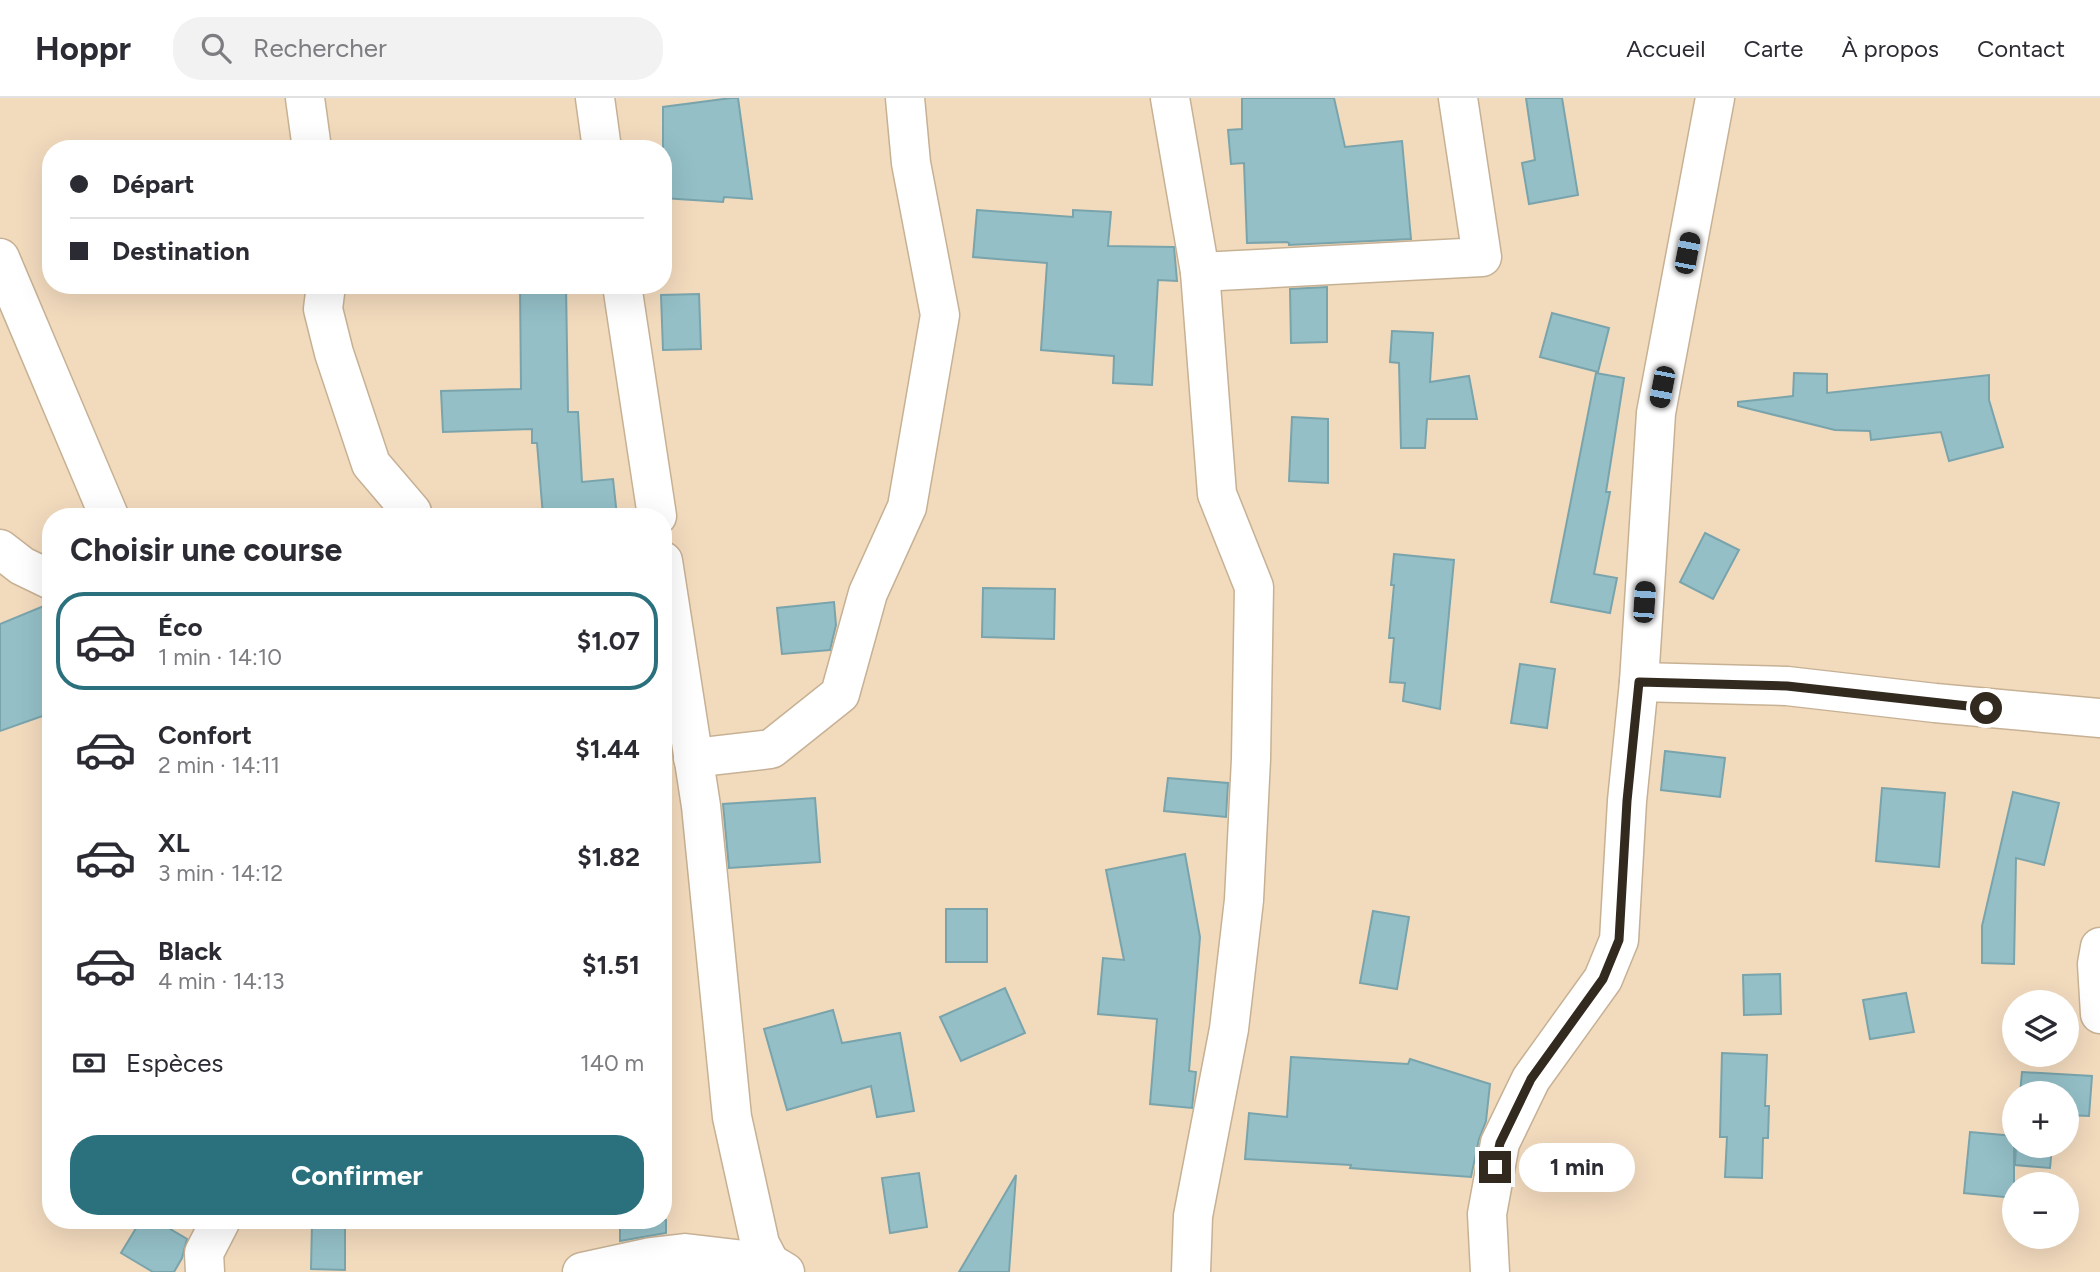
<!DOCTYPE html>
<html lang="fr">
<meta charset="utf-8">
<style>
body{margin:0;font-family:Figtree,sans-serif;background:#f2f2f3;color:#2b2b33;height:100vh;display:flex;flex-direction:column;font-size:26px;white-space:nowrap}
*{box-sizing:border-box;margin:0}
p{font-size:23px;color:#7c7c81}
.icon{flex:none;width:38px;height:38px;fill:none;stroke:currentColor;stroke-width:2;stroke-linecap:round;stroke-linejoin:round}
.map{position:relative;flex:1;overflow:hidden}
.sheet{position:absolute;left:42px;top:410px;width:630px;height:721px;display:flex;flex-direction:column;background:#fff;border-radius:28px;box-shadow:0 7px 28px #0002}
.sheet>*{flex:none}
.banner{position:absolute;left:42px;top:42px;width:630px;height:154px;border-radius:28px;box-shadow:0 7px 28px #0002;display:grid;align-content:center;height:154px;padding:0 28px;background:#fff}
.tools{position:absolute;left:2002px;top:892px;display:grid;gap:14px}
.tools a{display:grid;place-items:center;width:77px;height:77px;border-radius:50%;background:#fff;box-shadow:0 7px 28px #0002;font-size:35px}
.end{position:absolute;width:32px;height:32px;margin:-16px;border:9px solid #332a1f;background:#fff;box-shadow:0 0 0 4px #fff}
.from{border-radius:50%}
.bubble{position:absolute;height:49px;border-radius:24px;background:#fff;box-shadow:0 7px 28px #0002;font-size:23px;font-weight:700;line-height:49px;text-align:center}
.car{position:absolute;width:21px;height:42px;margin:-21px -10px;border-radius:9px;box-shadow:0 0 5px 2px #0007;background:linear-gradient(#222 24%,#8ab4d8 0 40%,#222 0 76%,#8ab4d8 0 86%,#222 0)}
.banner b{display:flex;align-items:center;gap:24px;height:66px;font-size:26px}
.banner b+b{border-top:2px solid #e1e1e2}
.banner i{width:18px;height:18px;background:#2b2b33}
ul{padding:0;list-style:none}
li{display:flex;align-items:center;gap:21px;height:98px;margin:0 14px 10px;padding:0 14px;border:4px solid transparent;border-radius:28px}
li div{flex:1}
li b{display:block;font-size:26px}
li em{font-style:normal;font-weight:700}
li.active{border-color:#2a717d}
li>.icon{width:63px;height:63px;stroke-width:1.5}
h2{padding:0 28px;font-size:32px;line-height:84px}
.pay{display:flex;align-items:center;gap:18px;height:77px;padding:0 28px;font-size:26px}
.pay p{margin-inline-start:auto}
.action{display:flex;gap:14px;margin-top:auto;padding:14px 28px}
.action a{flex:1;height:80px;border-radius:28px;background:#2a717d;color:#fff;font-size:28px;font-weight:700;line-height:80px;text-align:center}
header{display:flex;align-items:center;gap:42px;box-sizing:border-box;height:98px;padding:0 35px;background:#fff;border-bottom:2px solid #e1e1e2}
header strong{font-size:33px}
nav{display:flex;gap:38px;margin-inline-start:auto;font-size:24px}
.search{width:490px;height:63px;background:#f2f2f3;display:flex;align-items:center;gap:18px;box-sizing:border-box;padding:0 24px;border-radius:28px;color:#7c7c81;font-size:26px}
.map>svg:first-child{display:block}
</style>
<header>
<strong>Hoppr</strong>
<div class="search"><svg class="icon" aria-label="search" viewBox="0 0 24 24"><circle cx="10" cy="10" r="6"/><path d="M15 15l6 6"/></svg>Rechercher</div>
<nav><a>Accueil</a><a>Carte</a><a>À propos</a><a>Contact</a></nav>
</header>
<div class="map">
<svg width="2100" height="1174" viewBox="0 0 2100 1174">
<rect width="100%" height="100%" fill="#f2dabd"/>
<!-- building -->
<g fill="#94bfc7" stroke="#7aa4ac" stroke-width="2">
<path d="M731 0H738L752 101 724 99 723 104 663 100V9Z"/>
<path d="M1242 0H1334L1345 49 1402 43 1411 141 1289 147V145L1287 144 1247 145 1244 65 1231 66 1228 32 1242 31Z"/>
<path d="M1526 0H1562L1578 97 1529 106 1522 65 1535 62Z"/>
<path d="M977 112 1073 119V112L1111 114 1108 148 1174 149 1177 183 1158 182 1152 287 1113 285 1114 258 1041 252 1047 165 973 159Z"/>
<path d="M520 187H566L568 314H578L582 384 613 381 617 418H543L537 345H532V331L443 334 441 293 521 291Z"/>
<path d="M1327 189V244L1291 245 1290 191Z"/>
<path d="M699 196 701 251 663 252 661 197Z"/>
<path d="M1552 215 1609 230 1598 274 1540 259Z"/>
<path d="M1392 233 1433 235 1430 284 1469 278 1477 321H1427L1425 350H1401L1399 265 1390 264Z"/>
<path d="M1596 275 1624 280 1606 394H1610L1594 476 1617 480 1610 515 1551 504Z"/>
<path d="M1794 275 1827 276V295L1989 277V302L2003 349 1949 363 1941 334 1871 342 1870 333 1835 332 1738 308V304L1793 298Z"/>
<path d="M1292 319 1328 321V385L1289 383Z"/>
<path d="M1705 435 1739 452 1713 501 1680 484Z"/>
<path d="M1394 456 1454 462 1440 611 1403 603 1405 585 1390 584 1394 540H1389L1394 487H1391Z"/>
<path d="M983 490 1055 491 1054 541 982 539Z"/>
<path d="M834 504 836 527 830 552 782 556 777 510Z"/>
<path d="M51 505V615L0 633V526Z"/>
<path d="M1520 566 1555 571 1547 630 1511 625Z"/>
<path d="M1665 653 1725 660 1720 699 1661 692Z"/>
<path d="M1168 680 1228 685 1226 719 1164 713Z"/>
<path d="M1882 690 1945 695 1939 769 1876 763Z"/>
<path d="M2013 694 2059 705 2044 767 2016 760 2014 866 1982 865V828Z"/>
<path d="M815 700 820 764 729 770 723 706Z"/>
<path d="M1185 756 1200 839 1189 973 1196 974 1192 1010 1150 1006 1157 921 1098 916 1103 860 1124 862 1106 772Z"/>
<rect x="946" y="811" width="41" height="53"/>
<path d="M1373 813 1409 819 1397 891 1360 885Z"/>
<path d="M1780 876 1781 916 1744 917 1743 877Z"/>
<path d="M1005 890 1025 935 961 963 940 919Z"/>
<path d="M1906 895 1914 934 1870 941 1863 902Z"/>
<path d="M833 912 842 945 900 935 914 1013 877 1019 871 988 787 1012 764 931Z"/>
<path d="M1722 955 1767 957 1765 1008H1769L1768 1040H1763L1762 1080 1725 1079 1727 1039H1720Z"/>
<path d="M1291 959 1408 966 1410 961 1490 986 1486 1023 1479 1041 1471 1079 1350 1070 1351 1067 1245 1061 1249 1015 1287 1019Z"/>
<path d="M2022 974 2092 978 2089 1018 2067 1017V996H2020Z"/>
<path d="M1970 1034 2014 1038V1100L1964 1095Z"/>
<path d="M2016 1048H2052L2050 1070 2015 1067Z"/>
<path d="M919 1075 927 1129 890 1135 882 1080Z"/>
<path d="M1016 1077 1009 1174H959L982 1135Z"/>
<path d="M141 1122H155L187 1141 182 1160 174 1174H153L121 1155Z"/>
<path d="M666 1122V1135L620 1143V1124Z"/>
<path d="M312 1125H345V1172L311 1171Z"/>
</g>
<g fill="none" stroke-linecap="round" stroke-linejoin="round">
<!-- minor casing -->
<g stroke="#c7b194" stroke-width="41">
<g id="minor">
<path d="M305 0 312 51"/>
<path d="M595 0 602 51"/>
<path d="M1170 0 1200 174 1217 396 1254 489 1251 661 1244 802 1229 931 1193 1118 1191 1174"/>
<path d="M0 160 109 418"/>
<path d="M1200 174 1482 159 1458 0"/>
<path d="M326 187 323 211 334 255 371 366 412 414 410 418"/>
<path d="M622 187 657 418"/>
<path d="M0 451 22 468 51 482"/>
<path d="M663 463 701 708 732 1019 760 1146 770 1165 785 1174"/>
<path d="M1639 584 1787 588 1935 605 2100 620"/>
<path d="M693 660 771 651 840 596 868 495 907 409 940 217 911 65 905 0"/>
<path d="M2100 849 2097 866 2100 916"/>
<path d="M205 1174 204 1155 221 1122"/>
<path d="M582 1174 651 1159 685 1155 770 1165"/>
<path d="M1490 1174 1487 1116 1500 1045 1531 981 1603 881 1619 842 1627 703 1639 584 1656 315 1715 0"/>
</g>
</g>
<!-- minor -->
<use href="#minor" stroke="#fff" stroke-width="38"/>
</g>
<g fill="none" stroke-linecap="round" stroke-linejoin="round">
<!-- route -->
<path stroke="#332a1f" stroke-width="9" d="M1495 1069 1500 1045 1531 981 1603 881 1619 842 1627 703 1639 584 1787 588 1986 610"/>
</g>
</svg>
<div class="tools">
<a><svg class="icon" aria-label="layers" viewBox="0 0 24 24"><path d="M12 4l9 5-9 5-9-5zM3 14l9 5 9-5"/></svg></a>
<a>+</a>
<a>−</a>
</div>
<i class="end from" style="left:1986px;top:610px"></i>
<i class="end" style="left:1495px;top:1069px"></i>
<div class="bubble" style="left:1519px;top:1045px;width:116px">1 min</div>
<i class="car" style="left:1687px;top:155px;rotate:11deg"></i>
<i class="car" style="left:1662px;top:289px;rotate:191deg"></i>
<i class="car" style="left:1644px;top:504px;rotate:4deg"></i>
<div class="banner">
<b><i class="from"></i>Départ</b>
<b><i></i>Destination</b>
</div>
<section class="sheet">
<h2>Choisir une course</h2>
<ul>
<li class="active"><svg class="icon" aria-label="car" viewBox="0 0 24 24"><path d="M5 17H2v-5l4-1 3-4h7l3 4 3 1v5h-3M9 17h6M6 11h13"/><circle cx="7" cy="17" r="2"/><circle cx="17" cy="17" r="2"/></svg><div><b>Éco</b><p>1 min · 14:10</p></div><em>$1.07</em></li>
<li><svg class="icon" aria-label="car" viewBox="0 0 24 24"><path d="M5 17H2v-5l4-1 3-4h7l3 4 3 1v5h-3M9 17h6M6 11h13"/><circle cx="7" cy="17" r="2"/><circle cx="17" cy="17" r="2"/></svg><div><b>Confort</b><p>2 min · 14:11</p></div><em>$1.44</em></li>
<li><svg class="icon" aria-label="car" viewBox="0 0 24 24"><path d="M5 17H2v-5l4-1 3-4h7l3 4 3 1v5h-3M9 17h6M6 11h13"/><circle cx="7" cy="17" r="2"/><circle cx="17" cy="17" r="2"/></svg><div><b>XL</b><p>3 min · 14:12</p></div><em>$1.82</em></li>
<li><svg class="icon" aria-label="car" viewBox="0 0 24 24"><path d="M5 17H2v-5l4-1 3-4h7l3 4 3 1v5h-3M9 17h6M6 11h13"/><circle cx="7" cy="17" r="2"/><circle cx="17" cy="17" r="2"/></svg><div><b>Black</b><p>4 min · 14:13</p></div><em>$1.51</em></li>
</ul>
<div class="pay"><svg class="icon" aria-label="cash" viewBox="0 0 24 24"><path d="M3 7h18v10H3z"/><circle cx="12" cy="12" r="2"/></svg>Espèces<p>140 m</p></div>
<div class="action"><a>Confirmer</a></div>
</section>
</div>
